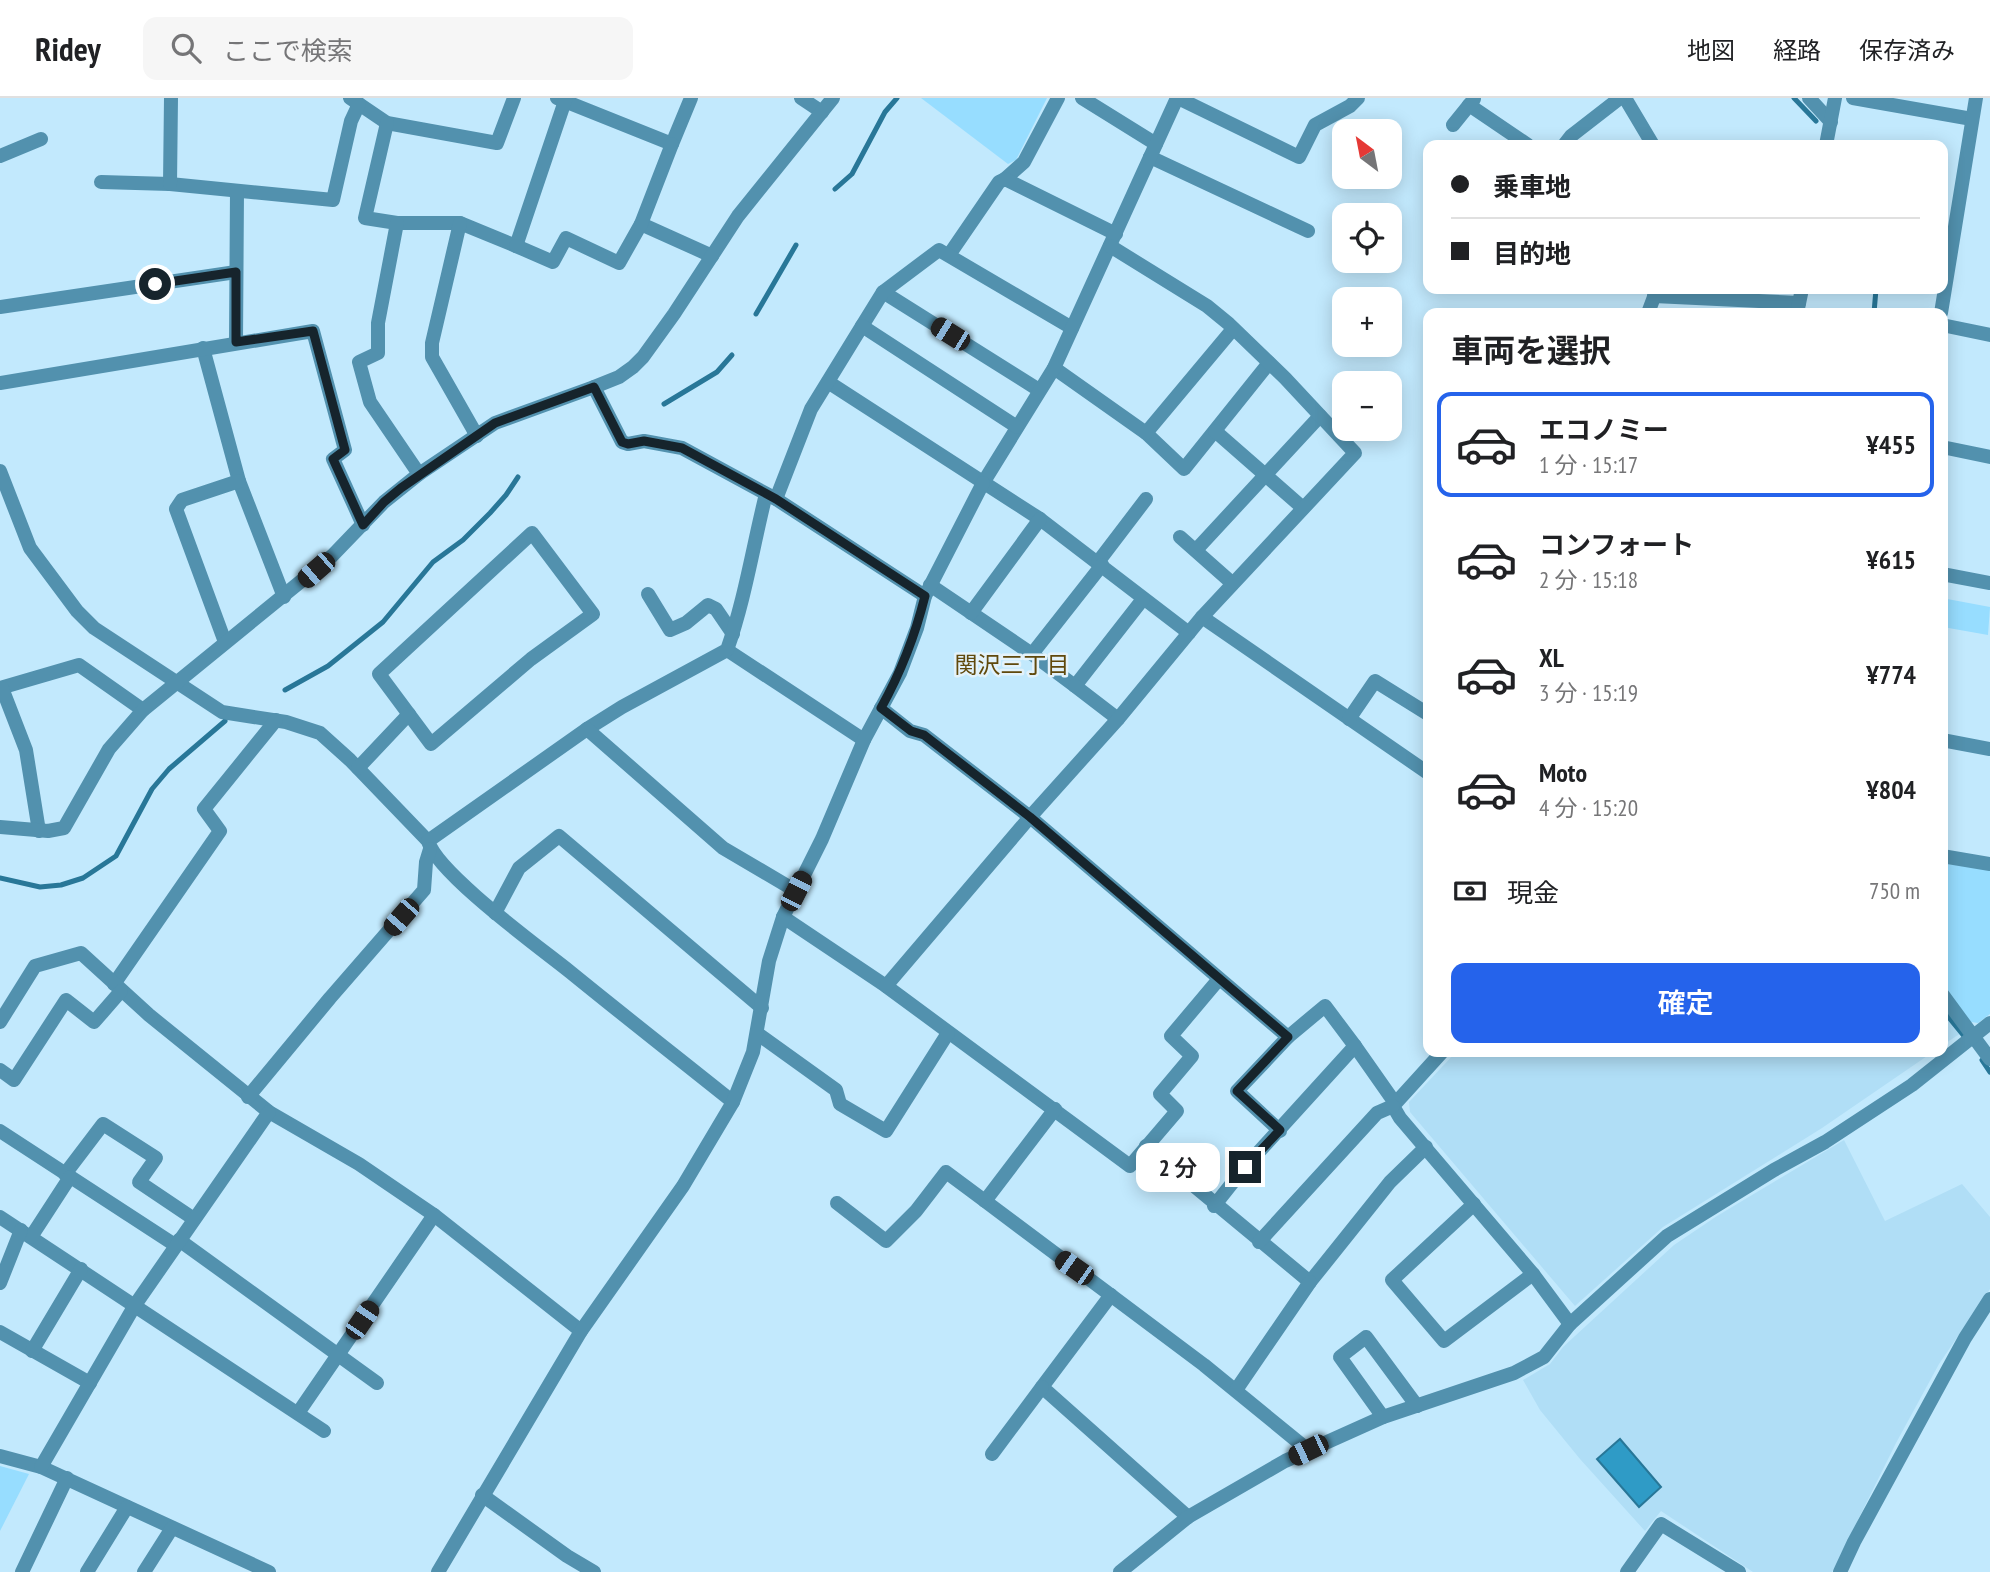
<!DOCTYPE html>
<html lang="ja">
<meta charset="utf-8">
<style>
body{margin:0;font-family:"PT Sans Narrow","Noto Sans JP",sans-serif;background:#f6f6f6;color:#202124;height:100vh;display:flex;flex-direction:column;font-size:26px;white-space:nowrap}
*{box-sizing:border-box;margin:0}
p{font-size:23px;color:#757577}
.icon{flex:none;width:38px;height:38px;fill:none;stroke:currentColor;stroke-width:2;stroke-linecap:round;stroke-linejoin:round}
.map{position:relative;flex:1;overflow:hidden}
.details{position:absolute;left:1423px;top:210px;width:525px;height:749px;display:flex;flex-direction:column;background:#fff;border-radius:14px;box-shadow:0 4px 18px #0003}
.details>*{flex:none}
.guide{position:absolute;left:1423px;top:42px;width:525px;height:154px;border-radius:14px;box-shadow:0 4px 18px #0003;display:grid;align-content:center;height:154px;padding:0 28px;background:#fff}
.needle{width:46px;rotate:328deg}
.tools{position:absolute;left:1332px;top:21px;display:grid;gap:14px}
.tools a{display:grid;place-items:center;width:70px;height:70px;border-radius:14px;background:#fff;box-shadow:0 4px 18px #0003;font-size:35px}
.end{position:absolute;width:32px;height:32px;margin:-16px;border:9px solid #16242c;background:#fff;box-shadow:0 0 0 4px #fff}
.from{border-radius:50%}
.bubble{position:absolute;height:49px;border-radius:14px;background:#fff;box-shadow:0 4px 18px #0003;font-size:23px;font-weight:600;line-height:49px;text-align:center}
.car{position:absolute;width:21px;height:42px;margin:-21px -10px;border-radius:9px;box-shadow:0 0 5px 2px #0007;background:linear-gradient(#222 24%,#8ab4d8 0 40%,#222 0 76%,#8ab4d8 0 86%,#222 0)}
.guide b{display:flex;align-items:center;gap:24px;height:66px;font-size:26px}
.guide b+b{border-top:2px solid #e0e0e0}
.guide i{width:18px;height:18px;background:#202124}
ul{padding:0;list-style:none}
li{display:flex;align-items:center;gap:21px;height:105px;margin:0 14px 10px;padding:0 14px;border:4px solid transparent;border-radius:14px}
li div{flex:1}
li b{display:block;font-size:26px}
li em{font-style:normal;font-weight:600}
li.on{border-color:#2563eb}
li>.icon{width:63px;height:63px;stroke-width:1.5}
h2{padding:0 28px;font-size:32px;line-height:84px}
.pay{display:flex;align-items:center;gap:18px;height:77px;padding:0 28px;font-size:26px}
.pay p{margin-inline-start:auto}
.button{display:flex;gap:14px;margin-top:auto;padding:14px 28px}
.button a{flex:1;height:80px;border-radius:14px;background:#2563eb;color:#fff;font-size:28px;font-weight:600;line-height:80px;text-align:center}
header{display:flex;align-items:center;gap:42px;box-sizing:border-box;height:98px;padding:0 35px;background:#fff;border-bottom:2px solid #e0e0e0}
header strong{font-size:33px}
nav{display:flex;gap:38px;margin-inline-start:auto;font-size:24px}
.search{width:490px;height:63px;background:#f6f6f6;display:flex;align-items:center;gap:18px;box-sizing:border-box;padding:0 24px;border-radius:14px;color:#757577;font-size:26px}
.map>svg:first-child{display:block}
</style>
<header>
<strong>Ridey</strong>
<div class="search"><svg class="icon" aria-label="search" viewBox="0 0 24 24"><circle cx="10" cy="10" r="6"/><path d="M15 15l6 6"/></svg>ここで検索</div>
<nav><a>地図</a><a>経路</a><a>保存済み</a></nav>
</header>
<div class="map">
<svg width="1990" height="1474" viewBox="0 0 1990 1474">
<rect width="100%" height="100%" fill="#c2e9fd"/>
<!-- built -->
<g fill="#b0def6">
<path d="M1942 905 1962 928 1961 935 1943 947Z"/>
<path d="M1456 954H1933L1822 1030 1663 1129 1575 1208 1410 1014 1409 1004Z"/>
<path d="M1844 1042 1885 1123 1962 1086 1990 1119V1191L1939 1266 1896 1345 1832 1474H1753L1661 1413 1645 1433 1580 1361 1540 1312 1523 1282 1550 1266 1563 1249 1674 1147 1717 1118Z"/>
</g>
<!-- green -->
<g fill="#97ddff">
<path d="M921 0H1047L1016 62 1008 66Z"/>
<path d="M1942 500 1990 509 1988 537 1943 529Z"/>
<path d="M1942 765 1990 772V916L1978 925 1971 924 1943 888Z"/>
<path d="M0 1368 29 1376 0 1433Z"/>
</g>
<!-- water -->
<path fill="#2f9bc6" stroke="#287798" stroke-width="2" d="M1620 1341 1661 1389 1639 1409 1597 1361Z"/>
<g fill="none" stroke-linecap="round" stroke-linejoin="round">
<!-- stream -->
<g stroke="#287798" stroke-width="5">
<path d="M1794 0 1816 23"/>
<path d="M835 91 852 76 885 14 897 0"/>
<path d="M1874 215 1876 191"/>
<path d="M756 216 796 147"/>
<path d="M664 306 717 274 732 257"/>
<path d="M285 592 328 568 383 524 433 464 463 442 490 415 506 397 518 379"/>
<path d="M0 780 40 789 61 787 83 780 116 758 152 691 169 671 225 623"/>
<path d="M1942 911 1968 943"/>
<path d="M1982 962 1990 974"/>
</g>
<!-- minor -->
<g stroke="#5291ae" stroke-width="14">
<path d="M557 0 672 46 691 0"/>
<path d="M801 0 822 14"/>
<path d="M1082 0 1156 46"/>
<path d="M1178 0 1299 59 1315 27 1350 8 1358 0"/>
<path d="M1625 0 1653 47"/>
<path d="M1809 0 1831 24"/>
<path d="M1853 0 1972 21"/>
<path d="M359 6 387 25 497 45 514 0"/>
<path d="M1469 7 1528 47"/>
<path d="M387 25 365 120 397 125H460L516 148 566 0"/>
<path d="M1453 27 1474 1"/>
<path d="M1564 47 1571 38 1620 0"/>
<path d="M1826 47 1835 0"/>
<path d="M0 58 41 41"/>
<path d="M1150 59 1308 133"/>
<path d="M1005 81 1024 64 1058 0"/>
<path d="M101 84 170 86 333 102 351 23 359 6 350 0"/>
<path d="M170 86 171 0"/>
<path d="M397 125 378 225V255L359 264 370 304 419 376"/>
<path d="M460 125 432 245V259L477 338"/>
<path d="M641 126 712 158"/>
<path d="M516 148 553 164 566 140 619 165 641 126 672 46"/>
<path d="M949 157 999 84 1005 81 1116 136"/>
<path d="M883 194 1039 292"/>
<path d="M1654 198 1799 205"/>
<path d="M0 209 236 174"/>
<path d="M1648 215 1657 191"/>
<path d="M1797 215 1802 191"/>
<path d="M1941 215 1976 0"/>
<path d="M1942 227 1990 237"/>
<path d="M862 228 883 194 939 152 1072 230"/>
<path d="M236 244 237 93"/>
<path d="M203 250 239 383 284 499"/>
<path d="M1054 270 1146 335 1184 371 1269 265"/>
<path d="M828 284 1040 421 1189 535"/>
<path d="M0 285 313 233 345 352 333 361 363 427"/>
<path d="M594 289 622 344 628 346 644 343 682 350 776 401 925 498"/>
<path d="M1215 333 1303 410"/>
<path d="M1146 335 1233 231"/>
<path d="M0 373 30 450 77 513 94 530 222 614 286 624 320 635 350 662 428 743C437 775 539 849 569 873 623 917 678 960 733 1004"/>
<path d="M983 385 1054 270 1177 0"/>
<path d="M776 401 811 311 862 228 1017 329"/>
<path d="M532 435 593 516 531 561 431 646 379 576Z"/>
<path d="M1180 439 1232 485"/>
<path d="M1196 452 1320 318"/>
<path d="M1098 464 1146 401"/>
<path d="M1102 467 1032 556 1075 588 1143 501"/>
<path d="M1942 476 1990 485"/>
<path d="M930 487 1032 556"/>
<path d="M648 496 670 532 686 525 708 507 716 511 733 536"/>
<path d="M971 515 1040 421"/>
<path d="M1202 519 1428 675"/>
<path d="M225 544 176 411 182 402 239 383"/>
<path d="M727 552 864 642"/>
<path d="M1075 588 1118 621"/>
<path d="M0 590 79 567 143 612"/>
<path d="M2 590 26 652 39 733"/>
<path d="M881 610 910 633 924 637 1030 719 1288 939"/>
<path d="M1349 621 1375 583 1428 616"/>
<path d="M587 631 622 609 727 552C745 501 753 448 766 396"/>
<path d="M1942 642 1990 651"/>
<path d="M358 670 409 616"/>
<path d="M0 729 48 733 64 730 109 651 143 612 332 458 384 404 419 376 495 325 594 289 619 279 633 269 643 259 674 216 738 118 833 0"/>
<path d="M428 743 587 631 723 750 796 793"/>
<path d="M1942 758 1990 766"/>
<path d="M495 815 519 770 559 738 762 910"/>
<path d="M783 819 886 888 1130 1068 1177 1013 1160 996 1192 958 1171 938 1219 881"/>
<path d="M114 886 220 733 204 711 276 622"/>
<path d="M886 888 1030 719 1118 621 1202 519 1355 355 1285 280 1229 226 1207 208 1110 148"/>
<path d="M1942 896 1990 961"/>
<path d="M0 924 35 868 81 855 149 917 269 1014 359 1066 434 1117 581 1233"/>
<path d="M758 936 836 992 840 1006 886 1033 948 935"/>
<path d="M1442 954 1393 1008 1400 1020 1533 1176 1570 1226"/>
<path d="M0 972 14 982 66 902 94 924 121 893"/>
<path d="M248 999 330 900 424 792 426 764 430 751"/>
<path d="M1055 1011 985 1103 1204 1267 1308 1352"/>
<path d="M0 1033 175 1147"/>
<path d="M1280 1033 1237 993 1288 939 1325 908 1355 948"/>
<path d="M1146 1048 1310 1184 1390 1084 1426 1049"/>
<path d="M65 1076 103 1026 156 1060 139 1084 194 1121"/>
<path d="M837 1105 886 1143 916 1113 946 1074 985 1103"/>
<path d="M1474 1106 1392 1182 1444 1243 1533 1176"/>
<path d="M1214 1108 1245 1069 1355 948 1395 1005"/>
<path d="M0 1119 324 1333"/>
<path d="M31 1139 70 1079"/>
<path d="M179 1142 377 1285"/>
<path d="M1259 1144 1377 1015 1393 1008"/>
<path d="M0 1185 21 1132"/>
<path d="M1111 1197 1042 1289 1188 1419"/>
<path d="M0 1234 90 1285"/>
<path d="M32 1253 81 1171"/>
<path d="M1236 1292 1310 1184"/>
<path d="M298 1315 434 1117"/>
<path d="M1383 1319 1340 1259 1366 1239 1417 1308"/>
<path d="M992 1356 1042 1289"/>
<path d="M0 1358 41 1369 269 1474"/>
<path d="M41 1369 135 1207 269 1014"/>
<path d="M482 1397 567 1458 594 1474"/>
<path d="M22 1474 67 1380"/>
<path d="M87 1474 127 1409"/>
<path d="M144 1474 172 1430"/>
<path d="M1120 1474 1188 1419 1285 1363 1383 1319 1514 1275 1544 1259 1570 1226 1667 1138 1774 1072 1825 1044 1912 987 1990 925"/>
<path d="M1627 1474 1661 1426 1739 1474"/>
<path d="M1840 1474 1854 1444 1965 1240 1990 1201"/>
</g>
<!-- tertiary -->
<g stroke="#5291ae" stroke-width="14">
<path d="M1942 349 1990 359"/>
<path d="M438 1474 581 1233 683 1088 733 1004 753 954 769 863 783 819 822 741 864 642 900 575 917 530 925 498 983 385"/>
</g>
</g>
<g fill="none" stroke-linecap="round" stroke-linejoin="round">
<!-- route -->
<path stroke="#16242c" stroke-width="9" d="M155 186 236 174V244L313 233 345 352 333 361 363 427 384 404 401 390 495 325 594 289 622 344 628 346 644 343 682 350 776 401 925 498C915 538 901 574 881 610L911 633 924 637 1030 719 1288 939 1237 993 1280 1032 1245 1069"/>
</g>
<g text-anchor="middle" dominant-baseline="central" stroke-width="5" stroke-linejoin="round" paint-order="stroke">
<!-- neighbourhood labels -->
<g font-size="23" fill="#60490c" stroke="#e3f2fa">
<text x="1012" y="566">関沢三丁目</text>
</g>
</g>
</svg>
<div class="tools">
<a><svg class="needle" viewBox="-14 -14 28 28"><path d="M0-13l5 13h-10z" fill="#e53935"/><path d="M0 13l5-13h-10z" fill="#757577"/></svg></a>
<a><svg class="icon" aria-label="locate" viewBox="0 0 24 24"><circle cx="12" cy="12" r="6"/><path d="M12 2v4M12 18v4M2 12h4M18 12h4"/></svg></a>
<a>+</a>
<a>−</a>
</div>
<i class="end from" style="left:155px;top:186px"></i>
<i class="end" style="left:1245px;top:1069px"></i>
<div class="bubble" style="left:1136px;top:1045px;width:84px">2 分</div>
<i class="car" style="left:950px;top:236px;rotate:302deg"></i>
<i class="car" style="left:316px;top:472px;rotate:229deg"></i>
<i class="car" style="left:796px;top:793px;rotate:27deg"></i>
<i class="car" style="left:401px;top:819px;rotate:221deg"></i>
<i class="car" style="left:1074px;top:1170px;rotate:305deg"></i>
<i class="car" style="left:362px;top:1222px;rotate:34deg"></i>
<i class="car" style="left:1308px;top:1352px;rotate:244deg"></i>
<div class="guide">
<b><i class="from"></i>乗車地</b>
<b><i></i>目的地</b>
</div>
<section class="details">
<h2>車両を選択</h2>
<ul>
<li class="on"><svg class="icon" aria-label="car" viewBox="0 0 24 24"><path d="M5 17H2v-5l4-1 3-4h7l3 4 3 1v5h-3M9 17h6M6 11h13"/><circle cx="7" cy="17" r="2"/><circle cx="17" cy="17" r="2"/></svg><div><b>エコノミー</b><p>1 分 · 15:17</p></div><em>¥455</em></li>
<li><svg class="icon" aria-label="car" viewBox="0 0 24 24"><path d="M5 17H2v-5l4-1 3-4h7l3 4 3 1v5h-3M9 17h6M6 11h13"/><circle cx="7" cy="17" r="2"/><circle cx="17" cy="17" r="2"/></svg><div><b>コンフォート</b><p>2 分 · 15:18</p></div><em>¥615</em></li>
<li><svg class="icon" aria-label="car" viewBox="0 0 24 24"><path d="M5 17H2v-5l4-1 3-4h7l3 4 3 1v5h-3M9 17h6M6 11h13"/><circle cx="7" cy="17" r="2"/><circle cx="17" cy="17" r="2"/></svg><div><b>XL</b><p>3 分 · 15:19</p></div><em>¥774</em></li>
<li><svg class="icon" aria-label="car" viewBox="0 0 24 24"><path d="M5 17H2v-5l4-1 3-4h7l3 4 3 1v5h-3M9 17h6M6 11h13"/><circle cx="7" cy="17" r="2"/><circle cx="17" cy="17" r="2"/></svg><div><b>Moto</b><p>4 分 · 15:20</p></div><em>¥804</em></li>
</ul>
<div class="pay"><svg class="icon" aria-label="cash" viewBox="0 0 24 24"><path d="M3 7h18v10H3z"/><circle cx="12" cy="12" r="2"/></svg>現金<p>750 m</p></div>
<div class="button"><a>確定</a></div>
</section>
</div>
